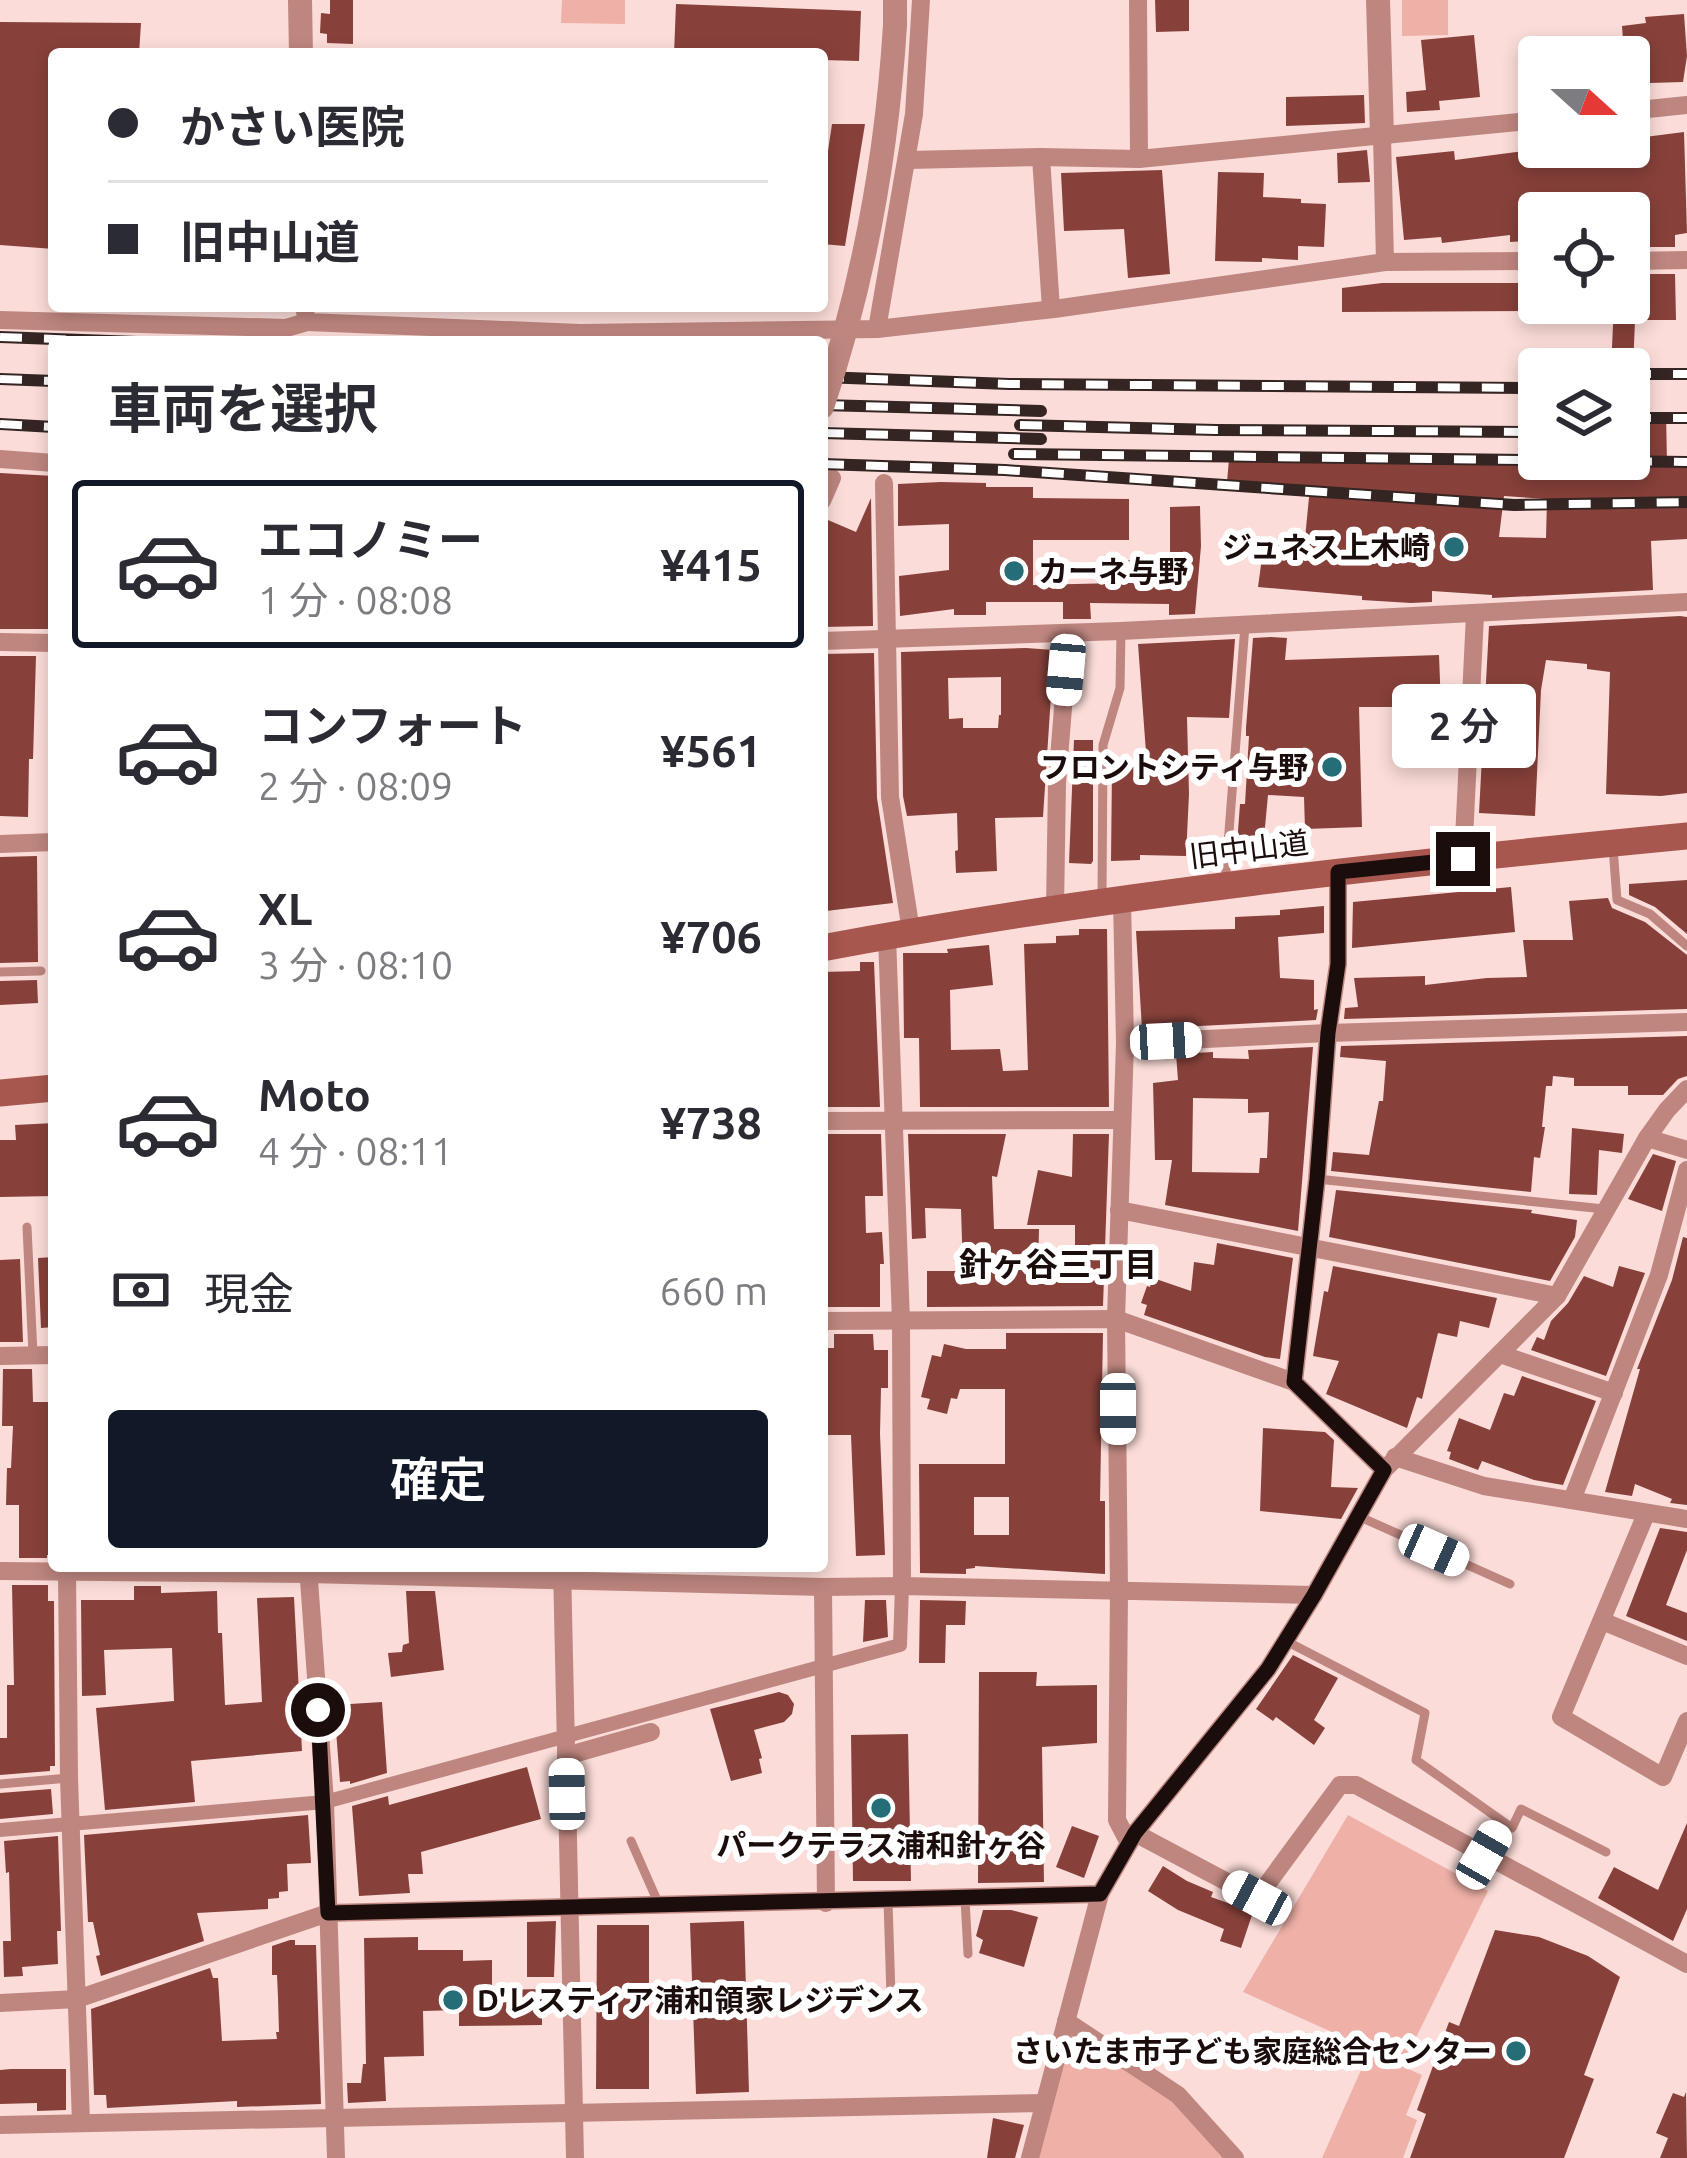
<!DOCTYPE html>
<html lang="ja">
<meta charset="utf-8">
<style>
body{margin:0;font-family:Ubuntu,"Noto Sans JP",sans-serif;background:#f7f7f7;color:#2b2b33;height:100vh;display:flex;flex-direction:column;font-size:45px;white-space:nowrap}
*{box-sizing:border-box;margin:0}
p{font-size:39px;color:#7c7c81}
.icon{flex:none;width:66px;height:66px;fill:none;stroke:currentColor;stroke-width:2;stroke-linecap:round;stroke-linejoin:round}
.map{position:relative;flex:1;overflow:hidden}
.sheet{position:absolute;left:48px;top:336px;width:780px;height:1236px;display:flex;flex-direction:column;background:#fff;border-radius:12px;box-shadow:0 6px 18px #0003}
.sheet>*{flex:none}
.guide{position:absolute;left:48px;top:48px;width:780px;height:264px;border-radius:12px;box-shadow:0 6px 18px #0003;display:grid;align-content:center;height:264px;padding:0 60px;background:#fff}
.needle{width:78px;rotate:111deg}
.controls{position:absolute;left:1518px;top:36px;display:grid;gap:24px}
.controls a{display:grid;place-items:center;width:132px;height:132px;border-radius:12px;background:#fff;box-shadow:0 6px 18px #0003;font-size:60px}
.end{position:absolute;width:54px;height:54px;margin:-27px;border:15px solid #1a0d0c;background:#fff;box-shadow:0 0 0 6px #fff}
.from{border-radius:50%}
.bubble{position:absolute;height:84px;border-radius:12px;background:#fff;box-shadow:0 6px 18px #0003;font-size:39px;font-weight:600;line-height:84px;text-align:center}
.car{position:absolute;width:36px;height:72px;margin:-36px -18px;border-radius:15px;box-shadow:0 0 9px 3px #0007;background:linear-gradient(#fff 24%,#345 0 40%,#fff 0 76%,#345 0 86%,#fff 0)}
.guide b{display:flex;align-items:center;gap:42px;height:114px;font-size:45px}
.guide b+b{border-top:3px solid #e1e1e2}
.guide i{width:30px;height:30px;background:#2b2b33}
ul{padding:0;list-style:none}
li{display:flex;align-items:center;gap:36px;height:168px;margin:0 24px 18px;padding:0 36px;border:6px solid transparent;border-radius:12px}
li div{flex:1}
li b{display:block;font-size:45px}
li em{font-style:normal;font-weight:600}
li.on{border-color:#111827}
li>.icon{width:108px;height:108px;stroke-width:1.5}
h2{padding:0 60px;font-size:54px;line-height:144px}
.pay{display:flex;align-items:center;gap:30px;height:132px;padding:0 60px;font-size:45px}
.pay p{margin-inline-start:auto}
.primary-button{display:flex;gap:24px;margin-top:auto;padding:24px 60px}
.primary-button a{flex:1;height:138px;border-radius:12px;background:#111827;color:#fff;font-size:48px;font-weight:600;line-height:138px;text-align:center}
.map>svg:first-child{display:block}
</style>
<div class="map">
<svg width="1687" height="2158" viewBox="0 0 1687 2158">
<rect width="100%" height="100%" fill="#fbdcd8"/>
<!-- green -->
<g fill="#eeb0a7">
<path d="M562 0H625V24L561 23Z"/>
<path d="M1402 0H1448V35L1402 36Z"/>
<path d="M1348 1815 1488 1891 1403 2064 1243 1992Z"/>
<path d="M1066 2021 1178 2095 1235 2158H1031Z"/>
<path d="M1369 2052 1422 2075 1406 2115 1417 2120 1403 2158H1322Z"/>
</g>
<!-- building -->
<g fill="#87413a" fill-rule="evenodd">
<path d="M330 0H353V44L327 43V34L320 33 321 13 330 14Z"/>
<path d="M1155 0H1189V31L1156 32Z"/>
<path d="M676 4 861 11 859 61 822 60V54H674Z"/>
<path d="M1684 14 1687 56 1683 82 1650 83V75L1629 78V57H1586L1585 44 1623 40 1622 26 1646 23 1645 17Z"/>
<path d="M0 22 141 23 139 54H54V249L0 245Z"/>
<path d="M1474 35 1480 97 1439 101 1440 110 1407 112 1406 92 1426 90 1421 40Z"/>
<path d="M1364 95 1365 123 1286 126V97Z"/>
<path d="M832 124H865L845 246 822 244V192Z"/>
<path d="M1684 132 1687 233 1675 235V247H1643L1642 230 1629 231V213H1539V240L1510 242V235L1442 243 1441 237 1404 240 1396 157 1454 151 1455 160 1555 147H1629V139Z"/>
<path d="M1367 150 1370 182 1338 183 1337 153Z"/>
<path d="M1162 170 1170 274 1128 278 1124 229 1064 231 1061 173Z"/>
<path d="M1218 172 1264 173 1263 197 1301 199V203L1326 204 1324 247 1298 246V260L1262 258V262L1215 261Z"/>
<path d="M1629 274H1675L1676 320H1635L1633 369H1611L1614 303H1629Z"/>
<path d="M1382 283H1539V311L1342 312V288Z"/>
<path d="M1629 412H1666L1667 464H1687V539L1651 541 1653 590 1492 598V595L1432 591V602L1411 603 1362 600V596L1258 587 1264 543 1304 549 1310 487 1227 482 1229 459 1552 464V459H1629ZM1504 496 1547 499 1546 538 1499 537Z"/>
<path d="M0 473 54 476V629H0Z"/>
<path d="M941 482 986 483V487H1033V498L1129 499V540H1033V585L1118 583V576H1126V560H1170V507L1200 506 1201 546 1195 614 1169 615V604L1090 603 1091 619H1063V602H986V615H954V609L900 616 899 576 949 570V524L898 526V484Z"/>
<path d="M871 498 873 626 822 627V534L828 520 856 532Z"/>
<path d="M1680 616 1687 617V793L1661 796 1606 794 1610 672 1587 669V664L1546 660 1541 690 1535 816 1479 813 1489 626Z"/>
<path d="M1271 637 1287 638 1285 660 1439 655 1441 707H1359L1362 827 1305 829 1304 797 1268 795 1263 848 1237 845 1240 804H1245L1249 736H1246V728L1253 638Z"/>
<path d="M1235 639 1229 718 1187 717 1189 794 1186 856 1140 855V860L1111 861 1112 768 1147 766 1138 644Z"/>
<path d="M1026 648 1054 650 1043 817 995 818 997 871 956 873 955 851 958 850 957 813 907 816 903 796 901 652ZM1001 677V715H999L998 728H963V718L949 719 948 678Z"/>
<path d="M874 653 877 798 893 903 826 911 825 905 822 906V654Z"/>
<path d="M0 656H36L33 759H29L28 817 0 816Z"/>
<path d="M1074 740H1093V861L1091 864 1069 863Z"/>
<path d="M37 856 38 962 0 963V857Z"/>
<path d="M1687 880V934L1655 907 1629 895V884Z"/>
<path d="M1511 887 1515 932 1352 948 1353 902Z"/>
<path d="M1608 898 1612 908 1645 922 1687 955V1009L1344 1019 1345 1008 1358 1007 1354 978 1425 976V985L1487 978 1527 977 1523 940H1573L1569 901Z"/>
<path d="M1324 906V933L1278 937 1280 978 1314 980V1010L1318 1009 1316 1020 1142 1029 1136 931 1235 929V917L1280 915V910Z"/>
<path d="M1079 929H1107L1109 1107H920L919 1038H904L903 953H948L947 949 989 945 993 985 950 990 951 1050 1000 1049 1003 1071 1028 1070 1024 944 1056 943V936L1079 935Z"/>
<path d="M860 962H874L880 1107H826L822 972 860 971Z"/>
<path d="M37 980 38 1003 0 1005V981Z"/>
<path d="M1687 1036V1076L1678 1079 1663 1095H1628V1086H1574V1078L1553 1076 1552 1086H1546L1542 1127H1545L1540 1158 1534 1157 1531 1192 1331 1171 1333 1152 1369 1155 1379 1101H1383L1386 1061 1340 1057 1341 1046Z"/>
<path d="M1313 1047 1298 1231 1165 1205 1172 1160H1155L1153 1083 1178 1080 1176 1054 1213 1052V1058L1249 1059 1248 1050ZM1193 1098 1248 1099V1113L1269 1112 1267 1158H1260L1259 1173 1192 1172Z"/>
<path d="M54 1123V1196L0 1197V1140H16L15 1125Z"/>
<path d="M1572 1128 1624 1134 1622 1153 1599 1150 1597 1195 1569 1194Z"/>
<path d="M822 1134H881L883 1196H865L866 1233 882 1232 884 1264H880V1307H822Z"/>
<path d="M908 1134H1006L997 1177 992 1176 994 1229H1039L1038 1270H1075V1225H1027L1038 1170 1072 1177 1073 1134H1109L1103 1306 927 1307V1271H963L961 1209 925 1208 926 1238 912 1239Z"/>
<path d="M1653 1154 1676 1161 1662 1211 1628 1199Z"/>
<path d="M1336 1190 1532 1210 1531 1213 1577 1220 1575 1237 1550 1281 1329 1237Z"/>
<path d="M1683 1237 1687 1238V1505L1670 1503 1672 1499 1635 1484 1632 1496 1605 1492 1640 1369H1637L1672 1280Z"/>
<path d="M1217 1243 1293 1258 1280 1359 1265 1357 1144 1315 1147 1305 1141 1303 1147 1286 1150 1287 1153 1278 1191 1291 1194 1262 1214 1265Z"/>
<path d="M54 1257V1327L41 1328 38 1258Z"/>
<path d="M20 1259 23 1342H0V1260Z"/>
<path d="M1333 1266 1497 1298 1489 1328 1460 1321 1457 1337 1438 1333 1422 1399 1417 1397 1407 1428 1326 1394 1339 1361 1313 1356 1324 1291 1328 1292Z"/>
<path d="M1619 1266 1645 1273 1606 1376 1531 1350 1537 1337 1544 1340 1551 1321 1568 1303 1584 1276 1613 1287Z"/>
<path d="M1006 1333H1103L1100 1501H1105V1574L975 1566V1568L966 1569V1574L920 1573 919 1464H1005V1389H960L957 1399 951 1398 947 1414 927 1409 930 1399 921 1397 932 1355 941 1357 944 1344 966 1349H1006ZM974 1497H1009V1535H974Z"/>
<path d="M834 1334H873L874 1350H888V1388H881L880 1434 885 1555 856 1556 851 1435H822V1348H834Z"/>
<path d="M3 1369H32L33 1402H54V1555H47V1558H19V1505H6L7 1468H11L13 1426H2Z"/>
<path d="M1522 1376 1596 1401 1563 1485 1534 1480 1482 1461 1478 1470 1449 1459 1451 1452 1447 1451 1459 1418 1490 1430 1504 1393 1514 1396Z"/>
<path d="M1263 1428 1325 1432 1334 1440 1331 1487 1358 1488 1341 1519 1260 1511Z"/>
<path d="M1660 1528 1687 1532V1550L1666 1605 1687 1613V1641L1626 1616Z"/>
<path d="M12 1585H48V1601H54L55 1766H50V1771L0 1775V1738H7V1685H14Z"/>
<path d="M134 1586H161V1593L217 1591 218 1633H222L225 1705 262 1702 257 1598 294 1597 302 1751 191 1761 195 1802 105 1810 96 1708 174 1701 172 1648 104 1650 106 1695 82 1696 81 1600H134Z"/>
<path d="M406 1591H435L444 1670 391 1677 388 1653 402 1652 403 1645 409 1643Z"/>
<path d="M865 1600H886L888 1637 863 1642Z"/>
<path d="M920 1600 966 1601 965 1625H946L945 1663H919Z"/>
<path d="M1293 1655 1338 1678 1314 1720 1325 1728 1314 1745 1276 1717 1273 1721 1256 1709Z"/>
<path d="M979 1672H1037L1036 1686 1097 1685V1743L1042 1747 1044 1882 978 1883Z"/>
<path d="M779 1692 788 1695 794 1704 792 1714 784 1722 754 1730 762 1758 759 1759 762 1773 731 1781 710 1709Z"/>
<path d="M382 1702 387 1773 350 1784V1781L340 1782 334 1705Z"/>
<path d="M908 1734 911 1881H853L851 1735Z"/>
<path d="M527 1767 541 1819 421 1852 423 1874H408L410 1893 359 1896 352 1806 388 1796 389 1805Z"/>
<path d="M51 1789 53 1814 0 1819V1793Z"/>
<path d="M308 1815 311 1863 287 1864 288 1891 279 1892V1898L268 1899V1909L197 1913 204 1941 101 1976 96 1956 100 1955 93 1922H88L84 1835Z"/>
<path d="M1687 1823V1909L1673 1941 1598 1898 1614 1867 1658 1890Z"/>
<path d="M1072 1826 1099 1836 1084 1878 1056 1867Z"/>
<path d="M58 1836 61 1931H57L58 1964 22 1967 23 1976 4 1977 3 1941H11L9 1872 6 1873 4 1841Z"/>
<path d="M1163 1866 1187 1881 1213 1892 1211 1897 1253 1912 1241 1948 1220 1941 1224 1929 1178 1910 1148 1891Z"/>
<path d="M983 1910H1011L1038 1917 1024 1967 979 1953 983 1940 976 1936Z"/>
<path d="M556 1921 554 1977H527V1922Z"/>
<path d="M744 1921 749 2092 696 2094 690 1923Z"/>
<path d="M597 1925H649V2089H596Z"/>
<path d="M1495 1930 1539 1937 1588 1956 1620 1977 1584 2075 1594 2079 1564 2158H1410L1426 2114 1417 2110 1449 2022 1459 2026Z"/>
<path d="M418 1937V1950H463V1961L492 1960V1990L542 1989V2025L459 2026V2010L423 2011 424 2056 384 2057 386 2101 348 2103 347 2083H361L363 2064H366L364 1938Z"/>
<path d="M290 1940H295V1945H316L321 2104 237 2107V2101L107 2108 106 2095H94L91 2009 210 1968 213 1978H218L222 2041 277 2039 276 2032H279L278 1997 277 1975H272V1946Z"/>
<path d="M11 2069H66V2110L37 2111V2103L0 2104V2070Z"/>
<path d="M1686 2092 1687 2158H1660L1668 2138 1656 2133 1673 2093 1684 2097Z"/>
<path d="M993 2118 1024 2125 1015 2158H987Z"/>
</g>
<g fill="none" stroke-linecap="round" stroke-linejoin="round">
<!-- service -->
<g stroke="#be867f" stroke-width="9">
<path d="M1613 847 1617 900 1650 914 1687 946"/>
<path d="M1225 883 1245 625"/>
<path d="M1102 899 1103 745 1120 688 1121 631"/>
<path d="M0 972 41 971"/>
<path d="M1317 1179 1604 1209"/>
<path d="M27 1227 33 1354"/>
<path d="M1358 1516 1510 1584"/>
<path d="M1286 1641 1425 1713 1416 1760 1512 1828 1521 1809 1606 1852"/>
<path d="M0 1784 69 1778"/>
<path d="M631 1841 660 1907"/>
<path d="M1484 1855 1503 1822"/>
<path d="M965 1899 968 1954"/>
<path d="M888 1901 891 1996"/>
</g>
<!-- pedestrian -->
<path stroke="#be867f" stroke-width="14" d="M0 1830 325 1802 900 1645 902 1586"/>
<!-- minor -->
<g stroke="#be867f" stroke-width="18">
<path d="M1138 0 1139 159"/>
<path d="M1629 111 1687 105"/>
<path d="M1041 157 1051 309"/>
<path d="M908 160 1041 157 1139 159 1539 120"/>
<path d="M1629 261 1687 260"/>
<path d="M1385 262 1539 261"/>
<path d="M304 306 307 322 580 333 877 329 1054 309 1385 262 1382 136"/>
<path d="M0 320 286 328 307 322"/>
<path d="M877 329 914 114 921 0"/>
<path d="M0 459 54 463"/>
<path d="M884 483 890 797 911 931"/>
<path d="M822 501 832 478"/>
<path d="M822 641 1121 631 1687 602"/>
<path d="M0 642 54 643"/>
<path d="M0 844 54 842"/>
<path d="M1463 859 1475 615"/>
<path d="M1122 899 1125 1043 1116 1319 1119 1590 1117 1820 1129 1843"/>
<path d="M1055 909 1057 783 1069 633"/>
<path d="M887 936 901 1321 902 1586"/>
<path d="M1125 1043 1328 1033 1687 1022"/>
<path d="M822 1121 1122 1120"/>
<path d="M1647 1138 1687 1150"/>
<path d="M1119 1210 1557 1296"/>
<path d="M822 1321 1116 1319 1294 1382 1384 1470"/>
<path d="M1500 1354 1614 1393"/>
<path d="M0 1356 54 1355"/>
<path d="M1294 1382 1317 1179 1328 1033 1338 964V872"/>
<path d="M1395 1457 1484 1486 1687 1519"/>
<path d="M1572 1500 1659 1275 1687 1170"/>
<path d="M1646 1514 1561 1717 1663 1777 1687 1721"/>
<path d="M308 1566 325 1802 336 2158"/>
<path d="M562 1566 575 2158"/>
<path d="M0 1571 308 1574 823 1587 902 1586 1314 1595"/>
<path d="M67 1571 69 1778 81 2123"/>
<path d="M823 1587 826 1903"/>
<path d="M1602 1621 1687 1656"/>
<path d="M566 1756 651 1732"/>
<path d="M1135 1833 1257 1898 1340 1785H1356L1687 1964"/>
<path d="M0 2003 77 1999 328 1913 1100 1894"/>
<path d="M1066 2021 1178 2095 1235 2158"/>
<path d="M0 2125 1044 2103"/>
<path d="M1030 2158 1100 1894 1135 1833 1268 1669 1314 1595 1384 1470 1557 1296 1647 1138 1667 1110 1687 1089"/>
</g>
<!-- tertiary -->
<g stroke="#be867f" stroke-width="24">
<path d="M300 0 301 54"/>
<path d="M1378 0 1382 136"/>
<path d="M895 25V0"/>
</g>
<!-- secondary -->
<g stroke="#a7574e" stroke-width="27">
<path d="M822 948C1108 894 1397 864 1687 836"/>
<path d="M0 1093 54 1088"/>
</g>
<!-- rail casing -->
<g stroke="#342523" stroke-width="12">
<g id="rail">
<path d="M0 337 137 342"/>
<path d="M1629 374H1687"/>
<path d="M822 377 1009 384 1539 388"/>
<path d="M0 379 54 381"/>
<path d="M822 405 1041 411"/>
<path d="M1629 418H1687"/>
<path d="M0 424 54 427"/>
<path d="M1020 425 1216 430 1539 432"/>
<path d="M822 433 1041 439"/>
<path d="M1014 454 1687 462"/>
<path d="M822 464 1005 470 1514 505 1687 502"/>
</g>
</g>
<!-- rail -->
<use href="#rail" stroke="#fff" stroke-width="8" stroke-dasharray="22" stroke-linecap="butt"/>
<!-- tertiary-bridge -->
<path stroke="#be867f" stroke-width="24" d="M822 407C864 283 887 155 895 25"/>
</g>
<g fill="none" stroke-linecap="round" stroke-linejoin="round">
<!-- route -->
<path stroke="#1a0d0c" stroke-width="15" d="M318 1710 328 1913 1100 1894 1135 1833 1268 1669 1314 1595 1384 1470 1294 1382 1317 1179 1328 1033 1338 964V872L1463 859"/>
</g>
<!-- markers -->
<g fill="#256e78" stroke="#fff" stroke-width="4.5">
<circle cx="1454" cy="547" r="12"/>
<circle cx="1014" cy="571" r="12"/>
<circle cx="1332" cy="767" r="12"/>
<circle cx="881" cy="1808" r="12"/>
<circle cx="453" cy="2000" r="12"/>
<circle cx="1516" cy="2051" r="12"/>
</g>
<g text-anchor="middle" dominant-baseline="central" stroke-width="12" stroke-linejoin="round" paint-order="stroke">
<!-- poi labels -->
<g font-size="30" font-weight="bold" fill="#1a0d0c" stroke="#fff" text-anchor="end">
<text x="1430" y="547">ジュネス上木崎</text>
<text x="1038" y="571" text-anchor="start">カーネ与野</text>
<text x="1308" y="767">フロントシティ与野</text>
<text x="881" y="1845" text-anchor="middle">パークテラス浦和針ヶ谷</text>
<text x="477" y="2000" text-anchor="start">D'レスティア浦和領家レジデンス</text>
<text x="1492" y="2051">さいたま市子ども家庭総合センター</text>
</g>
<!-- street labels -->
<g font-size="30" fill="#1a0d0c" stroke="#fff">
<text transform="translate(1249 849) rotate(-7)">旧中山道</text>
</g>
<!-- neighbourhood labels -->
<g font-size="33" font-weight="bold" fill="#1a0d0c" stroke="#fff">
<text x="1058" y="1263">針ヶ谷三丁目</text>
</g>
</g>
</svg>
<div class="controls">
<a><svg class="needle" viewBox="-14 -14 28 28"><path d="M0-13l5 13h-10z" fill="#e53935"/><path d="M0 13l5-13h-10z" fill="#7c7c81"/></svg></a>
<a><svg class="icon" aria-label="locate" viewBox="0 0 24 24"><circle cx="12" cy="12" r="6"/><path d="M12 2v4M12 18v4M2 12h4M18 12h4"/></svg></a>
<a><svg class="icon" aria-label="layers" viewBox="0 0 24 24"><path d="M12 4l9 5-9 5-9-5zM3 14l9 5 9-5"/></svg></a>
</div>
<i class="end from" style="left:318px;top:1710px"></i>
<i class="end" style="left:1463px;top:859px"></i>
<div class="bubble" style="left:1392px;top:684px;width:144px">2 分</div>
<i class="car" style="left:1066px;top:670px;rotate:185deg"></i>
<i class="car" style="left:1166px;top:1041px;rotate:87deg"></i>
<i class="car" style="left:1118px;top:1409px;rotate:180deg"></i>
<i class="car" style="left:1434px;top:1550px;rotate:114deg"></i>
<i class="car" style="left:567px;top:1794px;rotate:359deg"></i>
<i class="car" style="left:1484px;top:1855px;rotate:30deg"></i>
<i class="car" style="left:1257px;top:1898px;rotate:298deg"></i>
<div class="guide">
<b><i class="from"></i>かさい医院</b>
<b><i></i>旧中山道</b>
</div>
<section class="sheet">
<h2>車両を選択</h2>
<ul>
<li class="on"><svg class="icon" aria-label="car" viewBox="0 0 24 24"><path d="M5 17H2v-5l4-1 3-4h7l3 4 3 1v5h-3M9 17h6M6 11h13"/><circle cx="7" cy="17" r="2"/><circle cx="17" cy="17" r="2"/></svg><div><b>エコノミー</b><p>1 分 · 08:08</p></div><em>¥415</em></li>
<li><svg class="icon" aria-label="car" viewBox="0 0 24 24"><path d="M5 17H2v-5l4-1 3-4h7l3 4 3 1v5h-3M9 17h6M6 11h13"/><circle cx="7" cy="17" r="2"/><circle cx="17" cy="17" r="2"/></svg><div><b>コンフォート</b><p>2 分 · 08:09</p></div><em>¥561</em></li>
<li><svg class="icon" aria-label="car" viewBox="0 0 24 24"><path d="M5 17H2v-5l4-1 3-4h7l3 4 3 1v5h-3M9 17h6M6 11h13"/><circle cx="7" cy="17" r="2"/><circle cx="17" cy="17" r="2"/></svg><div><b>XL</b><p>3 分 · 08:10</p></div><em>¥706</em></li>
<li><svg class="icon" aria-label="car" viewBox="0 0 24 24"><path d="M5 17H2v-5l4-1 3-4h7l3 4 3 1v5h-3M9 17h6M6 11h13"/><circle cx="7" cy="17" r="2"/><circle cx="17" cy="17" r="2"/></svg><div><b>Moto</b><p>4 分 · 08:11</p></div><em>¥738</em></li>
</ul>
<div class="pay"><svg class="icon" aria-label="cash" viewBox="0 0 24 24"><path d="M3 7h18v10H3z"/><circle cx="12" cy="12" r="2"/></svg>現金<p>660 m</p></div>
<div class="primary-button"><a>確定</a></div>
</section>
</div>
